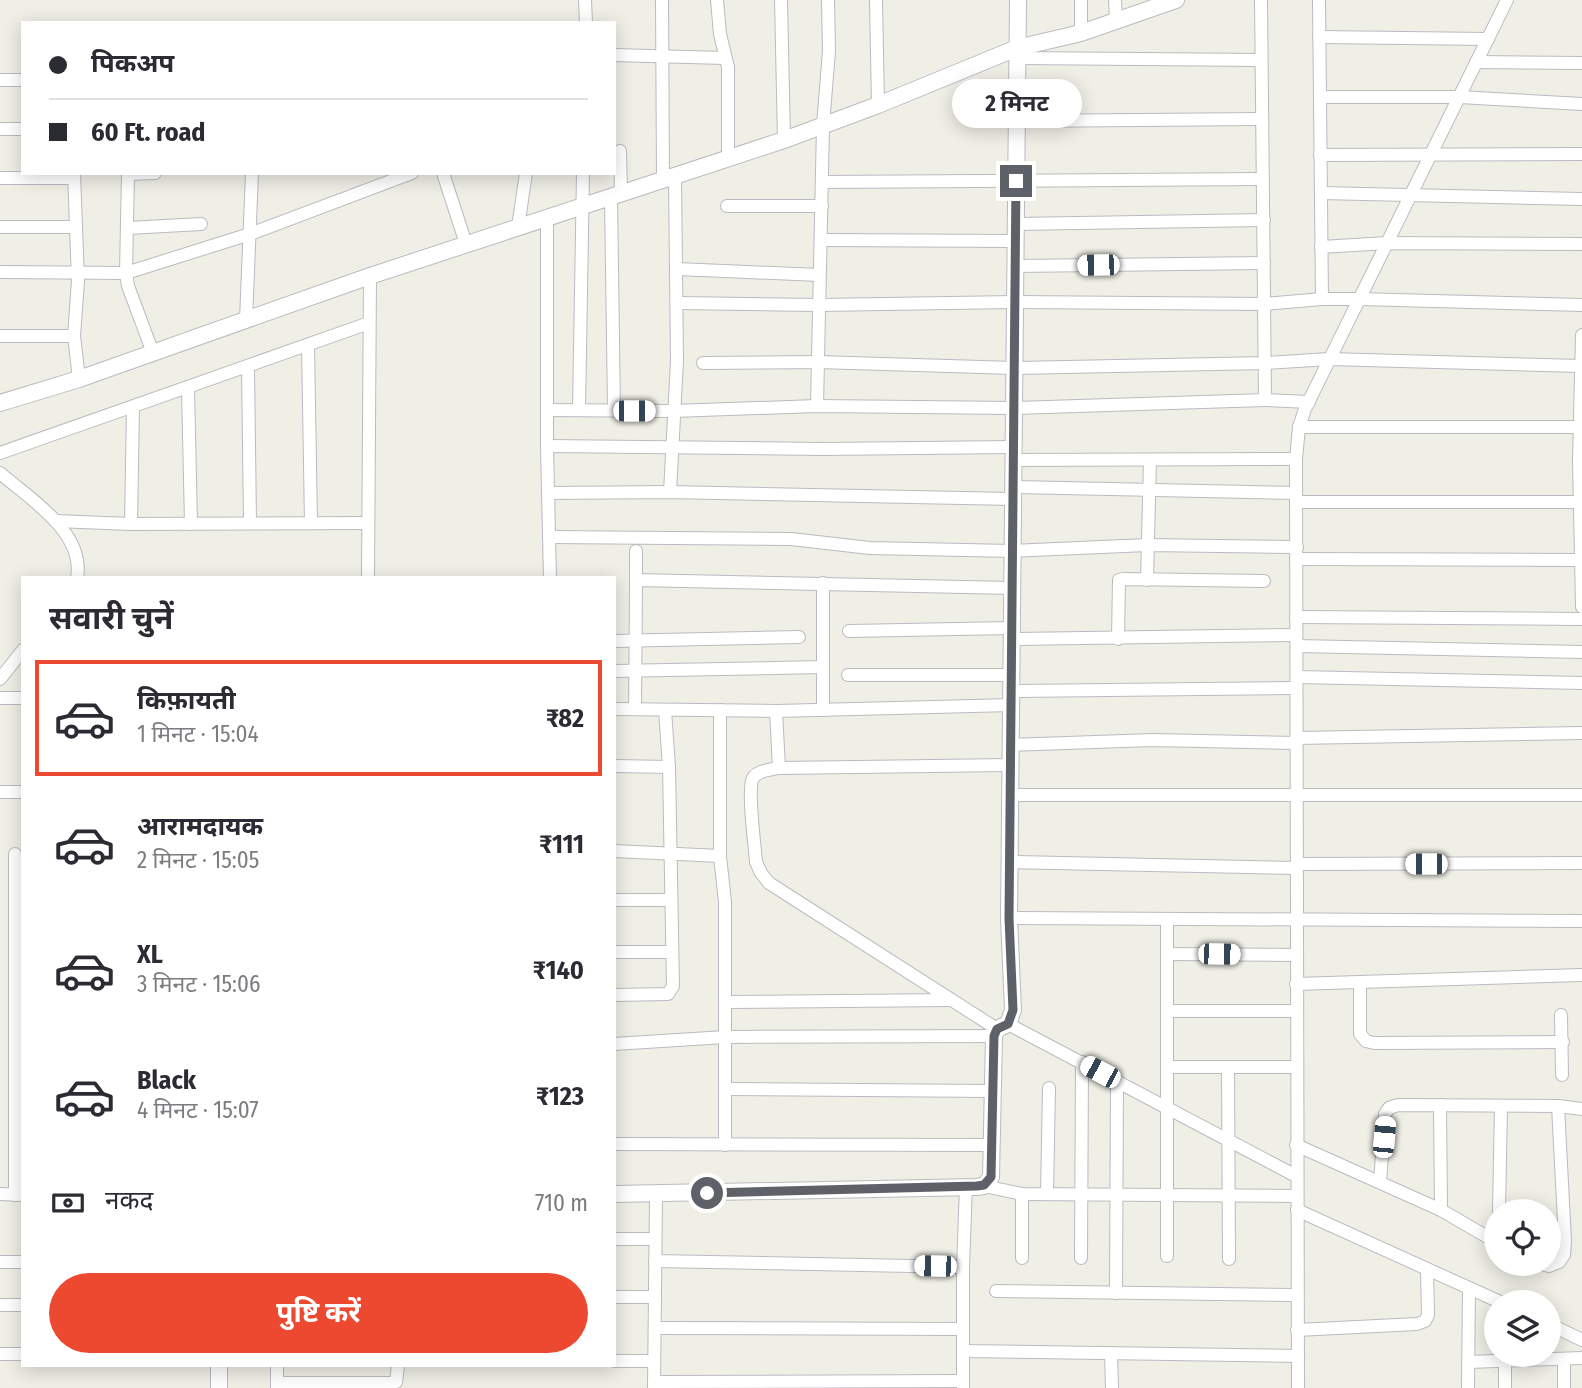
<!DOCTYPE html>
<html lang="hi">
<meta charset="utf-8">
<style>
body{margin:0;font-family:"Fira Sans Condensed","Noto Sans Devanagari",sans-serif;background:#f2f2f3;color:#2b2b33;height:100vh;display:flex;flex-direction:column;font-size:26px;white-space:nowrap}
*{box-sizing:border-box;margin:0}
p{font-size:23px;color:#7c7c81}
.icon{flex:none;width:38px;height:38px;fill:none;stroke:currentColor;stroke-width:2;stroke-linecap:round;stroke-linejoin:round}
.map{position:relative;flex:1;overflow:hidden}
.details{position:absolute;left:21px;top:576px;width:595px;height:791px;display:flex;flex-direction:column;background:#fff;border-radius:0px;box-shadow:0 4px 18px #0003}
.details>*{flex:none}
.guide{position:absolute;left:21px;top:21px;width:595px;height:154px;border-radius:0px;box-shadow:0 4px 18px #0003;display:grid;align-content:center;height:154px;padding:0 28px;background:#fff}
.tools{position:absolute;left:1484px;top:1199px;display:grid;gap:14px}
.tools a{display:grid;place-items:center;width:77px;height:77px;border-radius:50%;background:#fff;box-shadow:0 4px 18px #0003;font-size:35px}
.end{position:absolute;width:32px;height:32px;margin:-16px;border:9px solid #5e6167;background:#fff;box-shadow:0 0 0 4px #fff}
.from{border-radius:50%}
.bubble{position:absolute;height:49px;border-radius:24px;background:#fff;box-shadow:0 4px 18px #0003;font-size:23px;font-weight:700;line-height:49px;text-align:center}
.car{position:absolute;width:21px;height:42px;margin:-21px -10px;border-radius:9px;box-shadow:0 0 5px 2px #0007;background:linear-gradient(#fff 24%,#345 0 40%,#fff 0 76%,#345 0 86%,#fff 0)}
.guide b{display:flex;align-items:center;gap:24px;height:66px;font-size:26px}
.guide b+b{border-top:2px solid #e1e1e2}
.guide i{width:18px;height:18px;background:#2b2b33}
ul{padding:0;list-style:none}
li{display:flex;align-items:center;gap:21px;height:116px;margin:0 14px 10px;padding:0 14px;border:4px solid transparent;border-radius:0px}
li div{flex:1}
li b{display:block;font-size:26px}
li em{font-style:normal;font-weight:700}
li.active{border-color:#ed4930}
li>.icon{width:63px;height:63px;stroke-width:1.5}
h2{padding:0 28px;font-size:32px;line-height:84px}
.pay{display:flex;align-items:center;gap:18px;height:77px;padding:0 28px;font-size:26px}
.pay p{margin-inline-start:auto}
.cta{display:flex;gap:14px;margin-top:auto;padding:14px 28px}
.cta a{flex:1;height:80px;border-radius:42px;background:#ed4930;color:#fff;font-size:28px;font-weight:700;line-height:80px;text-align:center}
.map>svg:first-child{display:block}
</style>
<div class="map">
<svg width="1582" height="1388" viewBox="0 0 1582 1388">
<rect width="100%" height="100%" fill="#f0efe6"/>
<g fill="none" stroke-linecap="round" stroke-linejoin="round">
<!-- minor casing -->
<g stroke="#b9bbc0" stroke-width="14">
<g id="minor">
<path d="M585 0 586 23"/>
<path d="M662 0 663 180"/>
<path d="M717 0 720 34 728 67V159"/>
<path d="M781 0 784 140"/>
<path d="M876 0 878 105"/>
<path d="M1081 0V33"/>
<path d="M1115 0 1116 21"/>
<path d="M1319 0 1322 299"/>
<path d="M1319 37 1488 39"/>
<path d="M614 55 725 58"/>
<path d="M1017 58 1261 60"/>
<path d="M1476 62 1582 63"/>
<path d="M0 80H23"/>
<path d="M1320 97H1459L1582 104"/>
<path d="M1016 121 1262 119"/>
<path d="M0 129H23"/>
<path d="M620 151 621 194"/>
<path d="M1320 155 1582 154"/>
<path d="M74 173 78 281 74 336 79 379"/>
<path d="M128 173 126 273 128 286 153 353"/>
<path d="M443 173 466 244"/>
<path d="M128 174 155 173"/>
<path d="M0 178H74"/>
<path d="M822 182 1263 179"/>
<path d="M1321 193 1582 199"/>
<path d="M611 197 614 410"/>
<path d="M727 206H822"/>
<path d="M547 218V446L550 578"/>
<path d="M1015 224 1264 220"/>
<path d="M0 227H76"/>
<path d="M518 227 526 173"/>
<path d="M128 228 201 224"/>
<path d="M821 240 1015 241"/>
<path d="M1321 247 1387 243 1582 244"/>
<path d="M1015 266 1264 263"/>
<path d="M677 269 819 275"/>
<path d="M0 272 126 273 250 234 412 173"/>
<path d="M678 303 819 305 1015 302 1265 304 1322 299H1360L1582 305"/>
<path d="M246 320 252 173"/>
<path d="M1582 335 1579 460 1582 607"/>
<path d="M0 336H74"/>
<path d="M308 345 311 523"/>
<path d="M703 363 818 362 1014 368 1266 363 1329 359 1581 366"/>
<path d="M248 366 250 523"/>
<path d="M188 388 191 524"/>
<path d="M1265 400 1309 402"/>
<path d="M817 406 823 125 829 51 828 0"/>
<path d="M548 410 674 411 817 406 1014 408 1265 400 1261 0"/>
<path d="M579 410 583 173"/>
<path d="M1299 427H1580"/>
<path d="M547 446 822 449 1014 447"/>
<path d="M0 453 369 323"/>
<path d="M1013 460 1296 459"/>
<path d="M0 473C30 499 85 532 77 578"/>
<path d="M1013 487 1296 493"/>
<path d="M670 492 677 361 675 177"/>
<path d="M549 493 670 492 1013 499"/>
<path d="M1296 502H1580"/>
<path d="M55 521 131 524 368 523"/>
<path d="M131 524 133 407"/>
<path d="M549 537 791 539 870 548 1012 551 1147 545 1297 547"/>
<path d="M636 551V580"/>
<path d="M1296 559 1582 560"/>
<path d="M368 578 370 276"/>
<path d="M1147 580 1150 460"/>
<path d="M823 583V710"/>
<path d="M1296 617 1582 619"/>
<path d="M849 631 1012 628"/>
<path d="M1012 639 1296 635"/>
<path d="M1118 639 1119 580 1124 579 1264 581"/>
<path d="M614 641 799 637"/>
<path d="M1297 646 1582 652"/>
<path d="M614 671 823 667"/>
<path d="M848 675H1011"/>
<path d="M1297 677 1582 683"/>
<path d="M0 679 23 650"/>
<path d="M1011 691 1296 688"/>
<path d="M0 698H23"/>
<path d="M614 709 776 711 1012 705"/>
<path d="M635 709 636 580 1012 588"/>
<path d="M720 710V856L725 902V1145"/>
<path d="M776 711 779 768"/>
<path d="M1296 738 1582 733"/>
<path d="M1011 745 1153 740 1296 743"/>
<path d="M614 766 669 767"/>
<path d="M0 792H23"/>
<path d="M1010 795H1582"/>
<path d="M614 851 720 856"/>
<path d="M15 854V1195"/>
<path d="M1010 862 1296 868"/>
<path d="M1296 864 1582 863"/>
<path d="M614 900H671"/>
<path d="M1009 918 1582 921"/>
<path d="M1167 919V1256"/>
<path d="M614 952H672"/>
<path d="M1167 954 1296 955"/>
<path d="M1296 984 1582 975"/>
<path d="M1360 984V1034L1366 1041 1374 1043 1563 1042"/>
<path d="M614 995 668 994 673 986 669 767 665 710"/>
<path d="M725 1002 952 1000"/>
<path d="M1167 1011H1296"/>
<path d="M1561 1015 1562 1075"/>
<path d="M1008 1024 1296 1176"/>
<path d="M997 1029 769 883 761 873 756 862C755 847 747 788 753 778 758 770 771 770 779 768L1010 765"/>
<path d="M614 1044 725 1037 994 1036"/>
<path d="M1167 1067H1296"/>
<path d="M1228 1067 1229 1259"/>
<path d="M725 1089 993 1091"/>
<path d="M1440 1105 1441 1210"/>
<path d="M614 1144 992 1145"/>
<path d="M1296 1145 1441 1210 1496 1242"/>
<path d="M1380 1182 1385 1114 1389 1108 1398 1105 1558 1106 1582 1109"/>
<path d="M984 1186 1022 1194 1297 1196"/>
<path d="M0 1194 22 1195"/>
<path d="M1022 1194V1258"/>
<path d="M1047 1194 1049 1088"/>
<path d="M1297 1210 1500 1302"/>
<path d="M1499 1211 1501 1106"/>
<path d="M614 1239H655"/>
<path d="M1081 1258 1082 1062"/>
<path d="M655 1261 963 1267"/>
<path d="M0 1262H23"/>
<path d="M1542 1264 1549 1266 1559 1262 1564 1255 1565 1241 1558 1106"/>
<path d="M996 1291 1297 1295"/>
<path d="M1116 1293 1117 1081"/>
<path d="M614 1297H655"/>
<path d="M0 1305H23"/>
<path d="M1549 1324 1582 1340"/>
<path d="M655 1328 963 1329"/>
<path d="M1297 1330 1417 1324 1425 1321 1428 1315 1427 1269"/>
<path d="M963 1351 1298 1356"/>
<path d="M1111 1353 1112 1388"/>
<path d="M0 1354H23"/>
<path d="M1564 1359V1388"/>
<path d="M614 1361H654"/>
<path d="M1505 1361V1388"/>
<path d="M1468 1362 1582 1358"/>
<path d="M654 1382 963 1381"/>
<path d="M277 1383H392L396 1382 398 1365"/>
<path d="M277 1388V1365"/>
<path d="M654 1388 656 1194"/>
<path d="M963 1388V1267L966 1186"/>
<path d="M1298 1388 1296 459 1299 427 1305 409 1507 0"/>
<path d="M1468 1388 1469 1288"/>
</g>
</g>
<!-- tertiary casing -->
<g stroke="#b9bbc0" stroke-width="18">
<g id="tertiary">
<path d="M0 403 79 379 370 276 784 140 878 105 1017 48 1081 33 1176 0"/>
<path d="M614 1194 977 1187 984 1186 991 1177 994 1036 997 1029 1008 1024 1013 1010 1009 918 1018 0"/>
<path d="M219 1388V1365"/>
</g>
</g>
<!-- minor -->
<use href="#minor" stroke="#fff" stroke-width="12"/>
<!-- tertiary -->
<use href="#tertiary" stroke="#fff" stroke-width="16"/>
</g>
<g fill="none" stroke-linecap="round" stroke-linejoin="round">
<!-- route -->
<path stroke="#5e6167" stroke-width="9" d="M707 1193 977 1186 984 1185 991 1177 994 1036 997 1029 1008 1024 1013 1010 1009 918 1016 181"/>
</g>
</svg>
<div class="tools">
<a><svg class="icon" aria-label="locate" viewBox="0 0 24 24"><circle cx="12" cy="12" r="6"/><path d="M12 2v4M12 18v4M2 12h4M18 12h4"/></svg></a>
<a><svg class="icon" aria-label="layers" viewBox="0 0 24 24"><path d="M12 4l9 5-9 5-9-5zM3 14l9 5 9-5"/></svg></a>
</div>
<i class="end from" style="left:707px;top:1193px"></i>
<i class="end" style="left:1016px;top:181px"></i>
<div class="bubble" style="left:952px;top:79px;width:130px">2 मिनट</div>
<i class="car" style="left:1098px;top:265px;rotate:269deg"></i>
<i class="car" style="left:634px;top:411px;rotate:90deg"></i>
<i class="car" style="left:1426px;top:864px;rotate:270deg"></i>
<i class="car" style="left:1219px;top:954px;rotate:91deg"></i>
<i class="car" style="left:1100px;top:1072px;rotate:298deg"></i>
<i class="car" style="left:1384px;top:1137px;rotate:5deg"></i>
<i class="car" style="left:935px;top:1266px;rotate:271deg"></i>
<div class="guide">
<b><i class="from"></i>पिकअप</b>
<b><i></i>60 Ft. road</b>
</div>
<section class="details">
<h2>सवारी चुनें</h2>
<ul>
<li class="active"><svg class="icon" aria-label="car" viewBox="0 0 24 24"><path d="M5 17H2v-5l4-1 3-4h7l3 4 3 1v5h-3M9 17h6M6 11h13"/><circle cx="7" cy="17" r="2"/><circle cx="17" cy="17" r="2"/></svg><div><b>किफ़ायती</b><p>1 मिनट · 15:04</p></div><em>₹82</em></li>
<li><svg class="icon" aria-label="car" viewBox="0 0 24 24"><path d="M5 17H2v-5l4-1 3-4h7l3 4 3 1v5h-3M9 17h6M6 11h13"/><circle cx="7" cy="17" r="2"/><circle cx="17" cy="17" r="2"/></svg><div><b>आरामदायक</b><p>2 मिनट · 15:05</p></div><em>₹111</em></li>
<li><svg class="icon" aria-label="car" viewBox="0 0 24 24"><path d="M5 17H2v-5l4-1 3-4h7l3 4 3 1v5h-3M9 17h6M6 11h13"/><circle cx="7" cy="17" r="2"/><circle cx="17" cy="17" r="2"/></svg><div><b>XL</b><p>3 मिनट · 15:06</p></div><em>₹140</em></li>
<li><svg class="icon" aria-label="car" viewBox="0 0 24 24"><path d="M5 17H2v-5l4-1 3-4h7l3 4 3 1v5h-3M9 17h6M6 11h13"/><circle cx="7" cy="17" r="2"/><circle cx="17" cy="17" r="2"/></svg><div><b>Black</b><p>4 मिनट · 15:07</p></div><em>₹123</em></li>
</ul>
<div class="pay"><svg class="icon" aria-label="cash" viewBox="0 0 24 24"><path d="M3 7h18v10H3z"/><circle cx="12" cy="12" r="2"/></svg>नकद<p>710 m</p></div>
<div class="cta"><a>पुष्टि करें</a></div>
</section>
</div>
